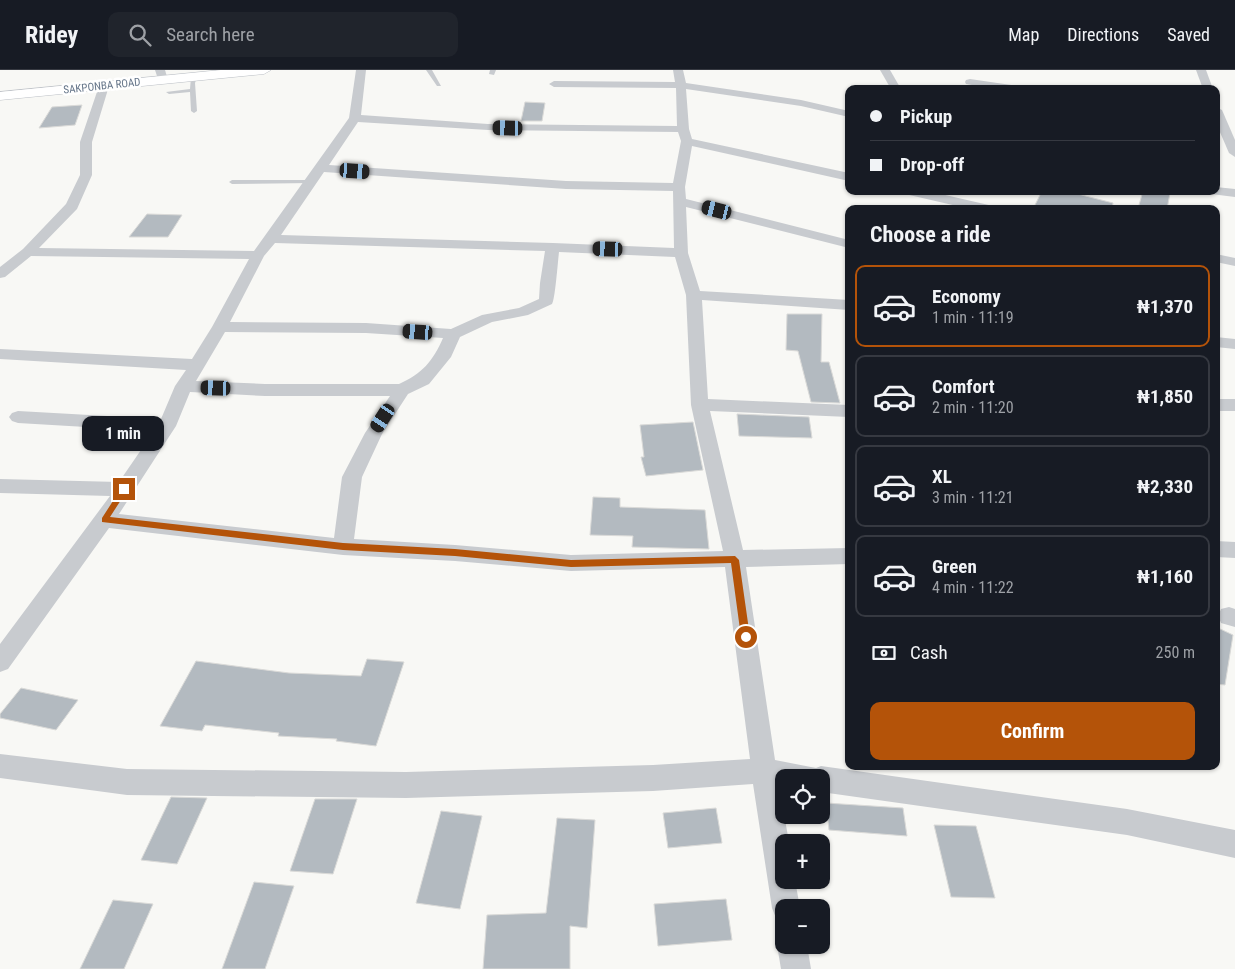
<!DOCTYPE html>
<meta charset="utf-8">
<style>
body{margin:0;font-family:"Roboto Condensed",sans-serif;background:#20242c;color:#f1f3f6;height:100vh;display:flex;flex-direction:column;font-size:19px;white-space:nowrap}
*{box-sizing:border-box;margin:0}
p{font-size:16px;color:#9ea1a6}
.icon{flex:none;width:28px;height:28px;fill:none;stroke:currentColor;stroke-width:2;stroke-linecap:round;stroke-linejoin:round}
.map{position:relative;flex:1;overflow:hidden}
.panel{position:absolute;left:845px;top:135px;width:375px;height:565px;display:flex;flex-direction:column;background:#171b24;border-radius:10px;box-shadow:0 1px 4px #0004}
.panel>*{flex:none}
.guide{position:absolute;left:845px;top:15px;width:375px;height:110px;border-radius:10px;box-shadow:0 1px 4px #0004;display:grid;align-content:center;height:110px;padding:0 25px;background:#171b24}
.fabs{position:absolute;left:775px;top:699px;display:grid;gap:10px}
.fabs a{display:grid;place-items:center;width:55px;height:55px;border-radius:10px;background:#171b24;box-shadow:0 1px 4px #0004;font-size:25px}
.end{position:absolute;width:22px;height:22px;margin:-11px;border:6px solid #b45309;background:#fff;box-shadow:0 0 0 2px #fff}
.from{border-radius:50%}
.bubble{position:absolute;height:35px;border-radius:10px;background:#171b24;box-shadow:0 1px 4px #0004;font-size:16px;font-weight:700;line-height:35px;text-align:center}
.car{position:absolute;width:15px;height:30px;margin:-15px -8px;border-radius:6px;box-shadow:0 0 4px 1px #0007;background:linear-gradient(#222 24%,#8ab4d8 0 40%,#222 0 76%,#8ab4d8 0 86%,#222 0)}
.guide b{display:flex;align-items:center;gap:18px;height:48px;font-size:19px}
.guide b+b{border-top:1px solid #363941}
.guide i{width:12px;height:12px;background:#f1f3f6}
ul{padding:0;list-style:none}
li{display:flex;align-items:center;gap:15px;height:82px;margin:0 10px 8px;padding:0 15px;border:2px solid #363941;border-radius:10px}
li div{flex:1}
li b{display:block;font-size:19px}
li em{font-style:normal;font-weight:700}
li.current{border-color:#b45309}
li>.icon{width:45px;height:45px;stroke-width:1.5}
h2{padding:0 25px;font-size:22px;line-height:60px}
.pay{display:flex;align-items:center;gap:12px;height:55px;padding:0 25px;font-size:19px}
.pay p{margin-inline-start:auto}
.primary-button{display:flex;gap:10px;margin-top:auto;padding:10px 25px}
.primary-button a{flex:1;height:58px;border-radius:10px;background:#b45309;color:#fff;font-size:20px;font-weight:700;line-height:58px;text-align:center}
header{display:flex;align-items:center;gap:30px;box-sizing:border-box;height:70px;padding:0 25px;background:#171b24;border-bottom:1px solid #363941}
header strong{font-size:24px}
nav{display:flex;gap:28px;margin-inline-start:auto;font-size:18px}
.search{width:350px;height:45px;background:#20242c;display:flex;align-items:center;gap:12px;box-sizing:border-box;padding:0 18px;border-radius:10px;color:#9ea1a6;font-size:19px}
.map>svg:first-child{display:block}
</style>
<header>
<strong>Ridey</strong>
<div class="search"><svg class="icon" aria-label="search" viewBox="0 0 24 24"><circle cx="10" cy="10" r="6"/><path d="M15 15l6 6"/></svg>Search here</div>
<nav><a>Map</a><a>Directions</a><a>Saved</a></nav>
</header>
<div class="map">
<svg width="1235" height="899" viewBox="0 0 1235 899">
<rect width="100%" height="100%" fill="#f8f8f5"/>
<!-- building -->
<g fill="#b3bac0" stroke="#dadad8">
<path d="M525 32 545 33 542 51H521Z"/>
<path d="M82 35 75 55 39 58 52 37Z"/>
<path d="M1042 121H1066L1113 133 1112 139H1049L1035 135Z"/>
<path d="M1143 121 1170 123 1167 139H1155L1139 135Z"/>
<path d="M147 144 182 145 168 167H129Z"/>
<path d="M787 244H822L821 292H829L840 333 811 332 798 281 786 280Z"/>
<path d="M737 344 809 347 812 368 739 366Z"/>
<path d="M693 352 703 400 646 406 641 387H644L640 355Z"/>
<path d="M593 427 620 428V437L705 440 709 479 632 477 633 466 590 465Z"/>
<path d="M1216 557 1233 565 1225 615 1216 614Z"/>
<path d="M367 589 404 592 376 676 336 671 337 669 278 666 279 663 205 655 202 661 160 656 196 591 289 603 361 606Z"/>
<path d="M21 618 78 630 56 660 0 648V644Z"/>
<path d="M171 727 207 728 177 794 141 790Z"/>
<path d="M315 729H357L333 804 290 801Z"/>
<path d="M826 733 903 738 907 766 829 760Z"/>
<path d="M716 738 722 773 668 778 663 743Z"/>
<path d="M441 741 482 746 460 839 416 833Z"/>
<path d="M557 748 595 750 587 858 570 856V899H483L487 845 546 843Z"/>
<path d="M934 755 976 756 995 828 951 827Z"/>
<path d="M254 812 294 816 265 899H222Z"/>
<path d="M726 829 732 870 658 876 654 834Z"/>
<path d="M113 830 153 834 124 899H80Z"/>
</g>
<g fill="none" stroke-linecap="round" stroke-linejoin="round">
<!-- secondary casing -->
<g stroke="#bcc0c6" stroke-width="1">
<path id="secondary" d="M221 0H271L264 4 0 30V22Z"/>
</g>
<!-- service -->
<g fill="#c8cbcf" fill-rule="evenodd">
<path d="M426 0H432L441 16H437Z"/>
<path d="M490 0H496L494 5 489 4Z"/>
<path d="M194 5 197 7 195 13 197 41 194 43 191 41 190 22 169 24 166 22 190 19 191 7Z"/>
<path d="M310 110 313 112 312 113 232 114 229 112 232 110Z"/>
</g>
<!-- minor -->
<g fill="#c8cbcf" fill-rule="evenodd">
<path d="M155 0H165L168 10 167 12H159Z"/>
<path d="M356 0H366L361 45 488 54 677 56 676 18 554 17 549 14 554 11 675 12 673 0H683L686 13 801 30 849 41V47L801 36 686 19 689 59 692 69 849 103V111L692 76 685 117 686 129 849 170V178L686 137 688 183 700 221 849 230V240L702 230 708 329 849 335V347L710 341 743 480 849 478V494L746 497 775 690 816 698 821 696 1127 739 1235 760V788L1127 765 821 722V708H784V717L779 716 789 772H784V810H795L800 838H784V851L776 848 772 838 753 714 653 721 406 728 127 725 0 708V684L127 699 406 702 653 695 750 689 725 497 571 501 455 491 343 485 109 458 8 599 0 602V574L110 426 0 423V409L119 412 154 361 18 353 12 351 9 347 12 343 18 341 161 349 175 316 186 300 0 289V279L192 289 212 257 249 189 31 186 5 207 0 208V197L23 179 66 134 80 105V72L99 16 104 13 109 16 92 72V105L77 139 39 178 254 181 349 48ZM358 52 488 60 678 62 681 71 673 113 566 111 329 95ZM324 102 566 119 673 121 674 178 553 173 281 165ZM275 173 545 181 540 213 539 229 519 238 482 245 451 259 366 253 230 252 264 186ZM559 182 675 187 686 225 691 335 723 481 571 485 455 475 354 469 362 407 382 364 408 324 429 314 451 287 460 267 492 252 528 245 552 234C555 231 558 190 559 182ZM225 262 366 263 443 268C433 291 422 304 399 314H265L196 311ZM190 322 265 326H390L365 363 342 407 334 468 119 444 176 356Z"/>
<path d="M880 0H890L901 19H891Z"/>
<path d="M1196 0H1206L1213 19H1203Z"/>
<path d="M970 9 1018 16 1023 19H995L966 14 965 12 966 10Z"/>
<path d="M1216 37 1222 40 1235 70V87L1229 83 1216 53Z"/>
<path d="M1216 117 1235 119V127L1211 124 1210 121H1216Z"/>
<path d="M904 121H928L993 136 994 139H970L905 124Z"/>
<path d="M1216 184 1235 188V196L1216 192Z"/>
<path d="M1216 267 1235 269V279L1216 277Z"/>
<rect x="1216" y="329" width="19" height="12"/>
<path d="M1216 471 1235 472V488L1216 487Z"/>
<path d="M1229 537 1235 539V557L1221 553 1218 546 1221 539Z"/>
<path d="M784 864V875H807L811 899H781L777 875Z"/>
</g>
<!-- secondary -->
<use href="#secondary" fill="#fff" fill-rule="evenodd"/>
</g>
<!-- route -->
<path fill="#b45309" d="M124 416 128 419 110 447 343 473 455 479 571 490 735 486 739 490 750 567 746 571 741 567 731 493 571 497 455 486 343 480 102 452V448L122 417Z"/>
<g text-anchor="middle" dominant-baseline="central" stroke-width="5" stroke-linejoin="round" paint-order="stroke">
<!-- far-street labels -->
<g font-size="11" fill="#657589" stroke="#fff">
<text transform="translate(102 16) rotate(-6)">SAKPONBA ROAD</text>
</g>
</g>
</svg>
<div class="fabs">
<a><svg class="icon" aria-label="locate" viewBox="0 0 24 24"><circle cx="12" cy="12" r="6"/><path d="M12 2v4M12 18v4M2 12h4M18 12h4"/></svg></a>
<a>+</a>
<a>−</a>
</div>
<i class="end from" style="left:746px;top:567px"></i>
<i class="end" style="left:124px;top:419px"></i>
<div class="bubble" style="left:82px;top:346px;width:82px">1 min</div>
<i class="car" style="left:508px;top:58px;rotate:271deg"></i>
<i class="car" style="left:355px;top:101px;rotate:94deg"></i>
<i class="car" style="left:717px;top:140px;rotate:284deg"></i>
<i class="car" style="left:608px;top:179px;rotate:272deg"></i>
<i class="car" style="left:418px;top:262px;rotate:274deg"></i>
<i class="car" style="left:216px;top:318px;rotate:272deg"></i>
<i class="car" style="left:383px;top:348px;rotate:213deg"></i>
<div class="guide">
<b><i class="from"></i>Pickup</b>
<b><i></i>Drop-off</b>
</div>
<section class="panel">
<h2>Choose a ride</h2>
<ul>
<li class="current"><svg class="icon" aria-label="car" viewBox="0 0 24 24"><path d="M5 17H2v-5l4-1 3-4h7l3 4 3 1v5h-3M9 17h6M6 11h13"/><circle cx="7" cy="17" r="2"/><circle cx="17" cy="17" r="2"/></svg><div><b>Economy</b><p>1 min · 11:19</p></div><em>₦1,370</em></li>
<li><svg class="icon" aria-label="car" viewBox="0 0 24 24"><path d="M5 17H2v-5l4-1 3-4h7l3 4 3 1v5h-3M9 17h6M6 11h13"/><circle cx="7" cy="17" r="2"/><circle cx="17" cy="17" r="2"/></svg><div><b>Comfort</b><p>2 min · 11:20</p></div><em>₦1,850</em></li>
<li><svg class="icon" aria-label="car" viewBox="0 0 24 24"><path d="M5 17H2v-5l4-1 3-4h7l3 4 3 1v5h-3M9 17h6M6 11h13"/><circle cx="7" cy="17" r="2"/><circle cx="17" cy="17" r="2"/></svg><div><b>XL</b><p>3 min · 11:21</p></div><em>₦2,330</em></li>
<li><svg class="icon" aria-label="car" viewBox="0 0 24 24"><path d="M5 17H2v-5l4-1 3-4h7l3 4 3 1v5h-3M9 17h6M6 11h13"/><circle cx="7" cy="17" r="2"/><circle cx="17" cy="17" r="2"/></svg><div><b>Green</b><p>4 min · 11:22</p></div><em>₦1,160</em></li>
</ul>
<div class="pay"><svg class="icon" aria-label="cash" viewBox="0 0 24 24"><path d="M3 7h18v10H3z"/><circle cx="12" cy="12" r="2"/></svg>Cash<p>250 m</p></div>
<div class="primary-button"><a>Confirm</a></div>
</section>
</div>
